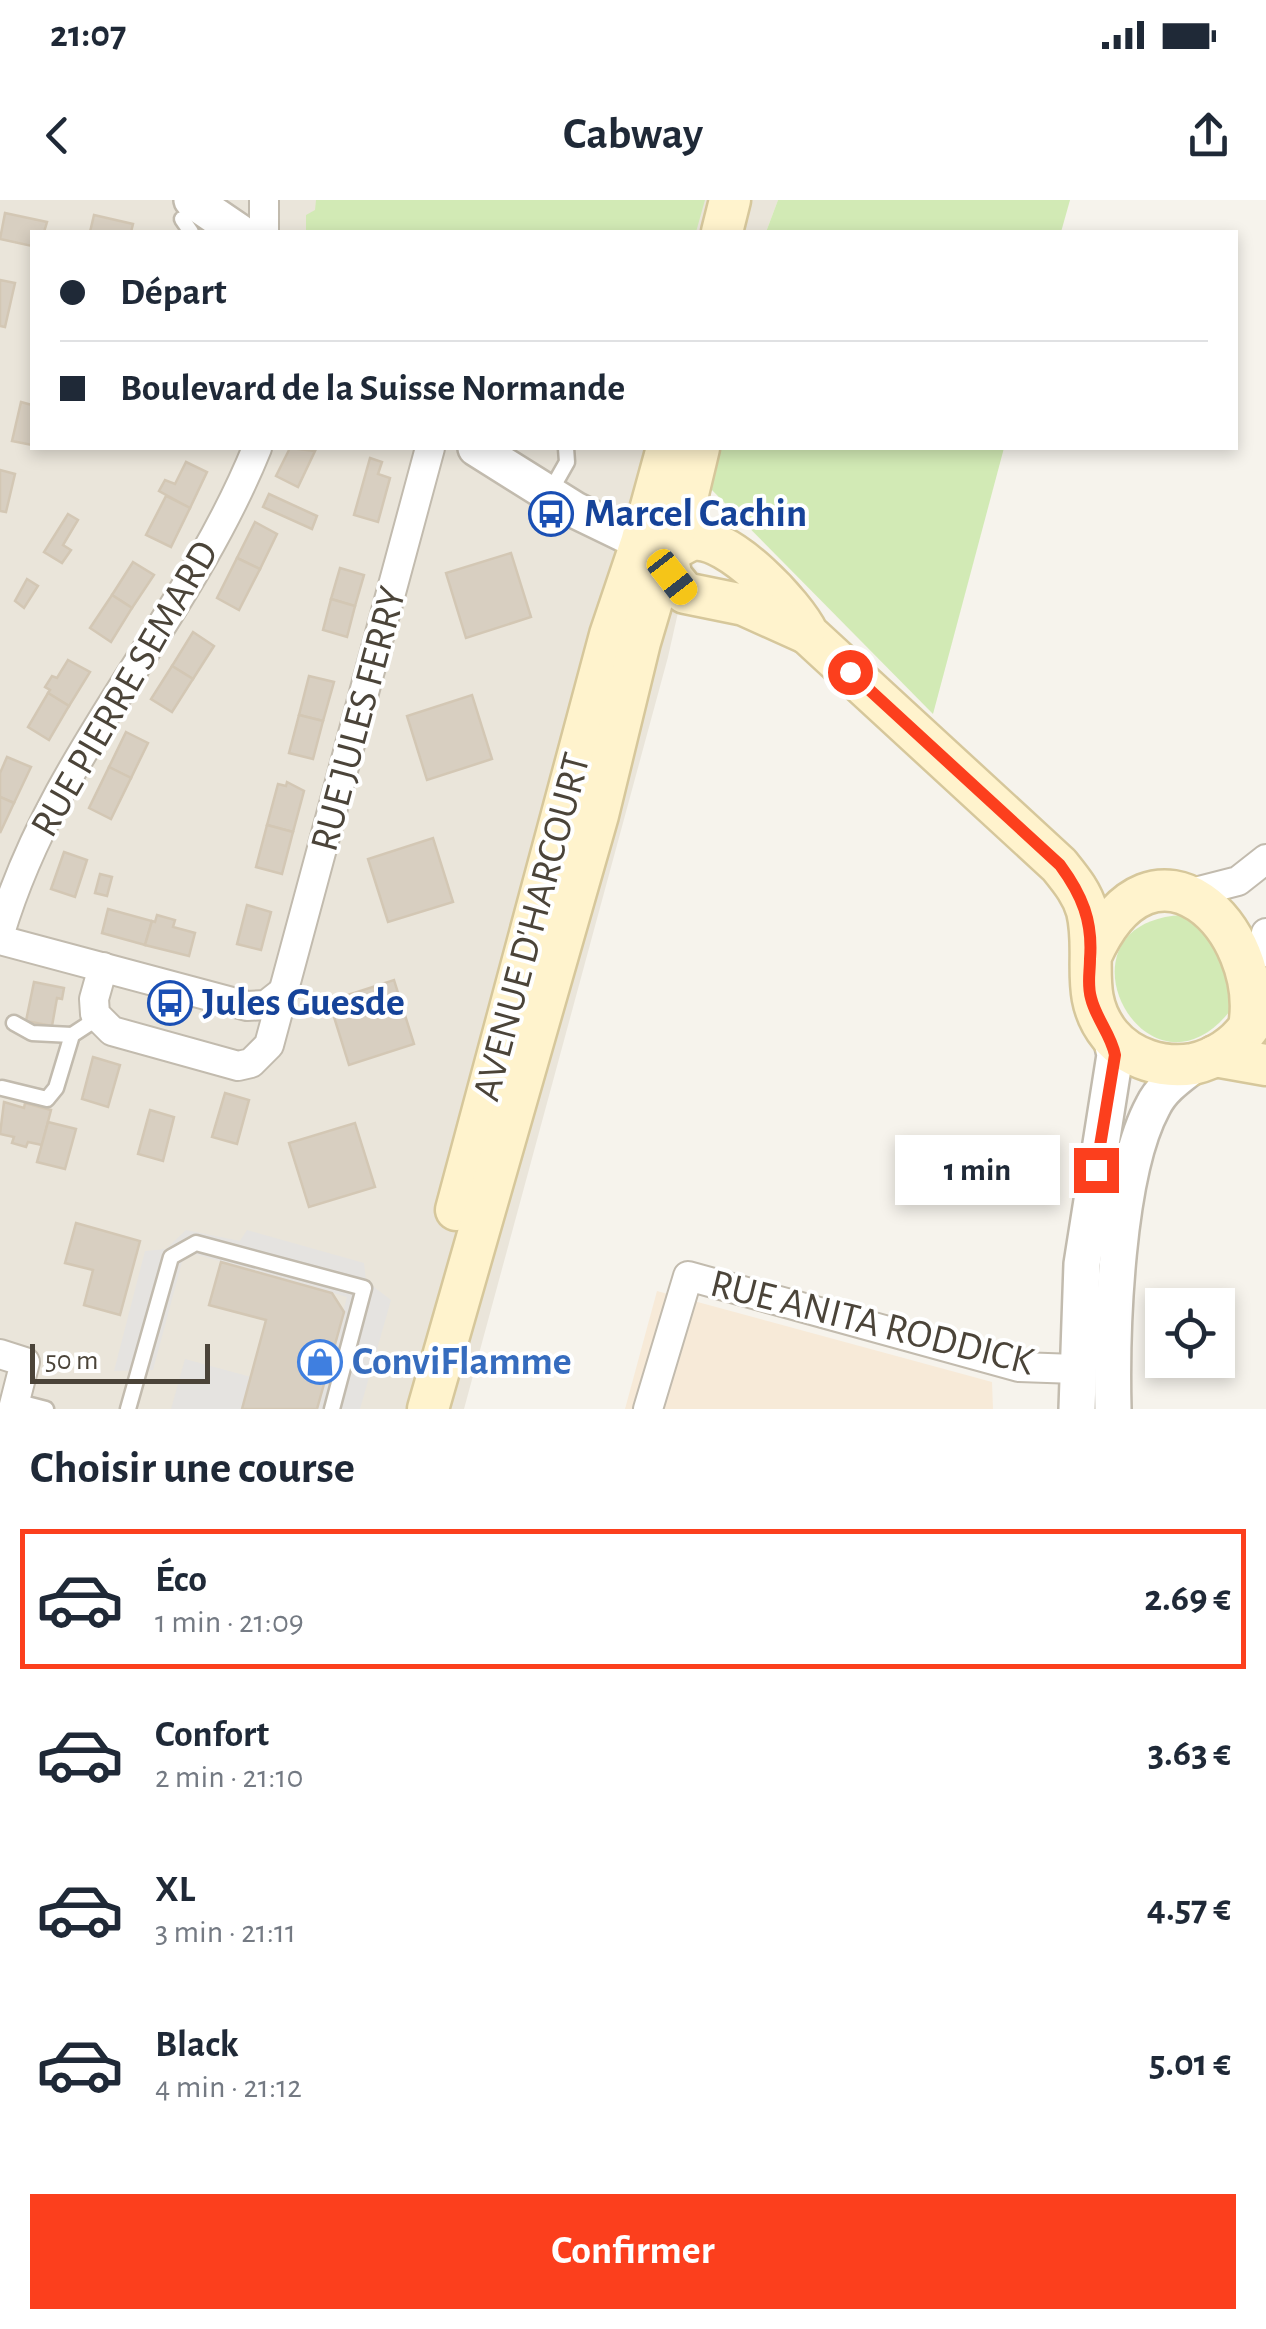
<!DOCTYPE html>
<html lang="fr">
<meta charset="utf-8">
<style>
body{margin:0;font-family:"Alegreya Sans",sans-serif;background:#f2f2f3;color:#1f2937;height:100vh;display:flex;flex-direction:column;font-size:38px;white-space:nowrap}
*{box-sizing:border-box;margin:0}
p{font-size:32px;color:#747a83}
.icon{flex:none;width:55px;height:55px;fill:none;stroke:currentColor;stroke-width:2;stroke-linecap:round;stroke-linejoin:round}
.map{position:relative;height:1209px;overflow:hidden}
.sheet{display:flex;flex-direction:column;background:#fff;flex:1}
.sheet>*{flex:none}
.hud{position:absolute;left:30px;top:30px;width:1208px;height:220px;border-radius:0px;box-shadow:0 5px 15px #0003;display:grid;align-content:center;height:220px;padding:0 30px;background:#fff}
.buttons{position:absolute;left:1145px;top:1088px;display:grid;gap:20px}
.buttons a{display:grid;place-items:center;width:90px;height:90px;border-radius:0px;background:#fff;box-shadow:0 5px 15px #0003;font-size:50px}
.scale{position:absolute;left:30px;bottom:25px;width:180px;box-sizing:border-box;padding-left:10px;border:5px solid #4b4439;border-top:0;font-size:28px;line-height:35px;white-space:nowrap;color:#4b4439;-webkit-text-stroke:8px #fff;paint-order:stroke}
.end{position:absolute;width:45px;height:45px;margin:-22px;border:12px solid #fc3f1d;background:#fff;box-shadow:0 0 0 5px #fff}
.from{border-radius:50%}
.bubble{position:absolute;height:70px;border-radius:0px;background:#fff;box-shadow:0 5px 15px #0003;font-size:32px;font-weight:600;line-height:70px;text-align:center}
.car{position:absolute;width:30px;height:60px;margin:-30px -15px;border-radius:12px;box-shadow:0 0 8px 2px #0007;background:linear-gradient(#f5c518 24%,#345 0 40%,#f5c518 0 76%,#345 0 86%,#f5c518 0)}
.hud b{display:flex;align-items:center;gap:35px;height:95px;font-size:38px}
.hud b+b{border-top:2px solid #e0e1e3}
.hud i{width:25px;height:25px;background:#1f2937}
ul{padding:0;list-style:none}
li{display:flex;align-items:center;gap:30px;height:140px;margin:0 20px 15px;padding:0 10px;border:5px solid transparent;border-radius:0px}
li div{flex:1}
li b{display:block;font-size:38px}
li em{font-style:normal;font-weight:600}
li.active{border-color:#fc3f1d}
li>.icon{width:90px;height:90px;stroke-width:1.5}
h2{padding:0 30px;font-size:45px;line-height:120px}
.button{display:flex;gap:20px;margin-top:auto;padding:20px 30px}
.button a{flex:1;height:115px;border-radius:0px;background:#fc3f1d;color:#fff;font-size:40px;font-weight:600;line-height:115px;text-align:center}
.status{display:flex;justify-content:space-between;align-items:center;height:70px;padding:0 50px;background:#fff;direction:ltr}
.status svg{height:28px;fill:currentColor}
header{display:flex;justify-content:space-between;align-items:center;height:130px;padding:0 30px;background:#fff;font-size:45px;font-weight:600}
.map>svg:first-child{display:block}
</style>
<div class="status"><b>21:07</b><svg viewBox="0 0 49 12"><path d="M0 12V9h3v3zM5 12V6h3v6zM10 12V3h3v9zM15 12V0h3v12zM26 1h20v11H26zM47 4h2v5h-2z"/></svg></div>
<header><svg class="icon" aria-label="back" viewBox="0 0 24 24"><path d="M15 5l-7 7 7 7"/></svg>Cabway<svg class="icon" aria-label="share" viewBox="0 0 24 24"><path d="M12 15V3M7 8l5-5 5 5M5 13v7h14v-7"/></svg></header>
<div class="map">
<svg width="1266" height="1209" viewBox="0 0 1266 1209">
<rect width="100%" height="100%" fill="#f6f3ec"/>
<!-- residential -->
<path fill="#eae5da" d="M0 0H778L766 32H32V248H715L668 457 464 1209H0Z"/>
<!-- commercial -->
<path fill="#f7ead8" d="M657 1091 992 1182 993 1209H625Z"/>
<!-- green -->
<g fill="#d2eab5">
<path d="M316 0H705L696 32H306V15L315 10Z"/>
<path d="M778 0H1070L1061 32H766Z"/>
<path d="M715 248H1004L933 514 706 284Z"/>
<path d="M1182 715 1197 719 1233 750 1230 811C1146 916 1045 723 1182 715Z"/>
</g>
<!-- parking -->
<g fill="#e5e3e0">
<path d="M186 1030 240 1041 247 1030 364 1063 366 1081 391 1100 360 1209H317L347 1097 195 1054 182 1062 153 1170 114 1171 145 1051 166 1049Z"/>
<path d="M185 1159 251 1177 242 1209H171Z"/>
</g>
<!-- building -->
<g fill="#d8cfc1" stroke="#d3c7b4" stroke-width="2.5">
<path d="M5 13 47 22 44 32H32V46L0 39Z"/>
<path d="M94 15 133 24 131 32H90Z"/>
<path d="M0 80 15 83 5 127 0 126Z"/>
<path d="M21 202 32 205V245L12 241Z"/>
<path d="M290 248 315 251 298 287 276 276Z"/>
<path d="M370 258 382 262 378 274 390 278 378 322 354 315Z"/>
<path d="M186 262 207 272 190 308 159 291 165 280 175 284Z"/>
<path d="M0 270 15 274 6 312 0 311Z"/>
<path d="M269 294 317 316 312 329 263 307Z"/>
<path d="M166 296 190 308 171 347 146 335Z"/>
<path d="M68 314 78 320 63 345 71 350 62 363 44 352Z"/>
<path d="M255 322 277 334 260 369 237 358Z"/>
<path d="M511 353 531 417 466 438 446 373Z"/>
<path d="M237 358 260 369 239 410 217 398Z"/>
<path d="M133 362 154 375 132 408 112 395Z"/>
<path d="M340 368 364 375 355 406 331 399Z"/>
<path d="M27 379 38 386 24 408 15 401Z"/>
<path d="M112 395 132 408 111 442 90 428Z"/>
<path d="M331 399 355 406 347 437 323 430Z"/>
<path d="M193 432 214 446 193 479 172 466Z"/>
<path d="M68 460 90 472 69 506 48 493 50 490 45 487 52 476 57 478Z"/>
<path d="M172 466 193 479 172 512 151 499Z"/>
<path d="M309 476 334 482 323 521 299 515Z"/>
<path d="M48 493 69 506 49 540 28 527Z"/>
<path d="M472 495 492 559 427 580 407 516Z"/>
<path d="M299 515 323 521 313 559 289 553Z"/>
<path d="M126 532 148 543 131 578 109 567Z"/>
<path d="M7 557 31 567 14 603 0 597V573Z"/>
<path d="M109 567 131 578 111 619 89 608Z"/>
<path d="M287 582 304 591 293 632 267 625 278 584 286 586Z"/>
<path d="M0 597 14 603 0 633Z"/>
<path d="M267 625 293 632 282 674 256 667Z"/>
<path d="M433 638 453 702 388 722 368 659Z"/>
<path d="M64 652 87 660 75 697 51 689Z"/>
<path d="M100 674 112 677 107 696 95 693Z"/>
<path d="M247 705 271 712 261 750 237 744Z"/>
<path d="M108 709 152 721 145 745 102 733Z"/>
<path d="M157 715 175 720 173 727 195 733 189 756 145 745 152 721 155 722Z"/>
<path d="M394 780 414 844 349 865 329 801Z"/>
<path d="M34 782 64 788 62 799 57 798 52 826 26 821Z"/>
<path d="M93 857 120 865 108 907 82 899Z"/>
<path d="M225 893 249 900 237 944 212 937Z"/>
<path d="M4 902 24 908 25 903 51 910 42 945 28 942 26 947 12 943 14 937 0 934Z"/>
<path d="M150 910 174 917 163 961 138 954Z"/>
<path d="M48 922 76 929 65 969 37 962Z"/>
<path d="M355 923 375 987 309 1007 289 943Z"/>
<path d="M76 1023 140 1041 120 1115 84 1105 93 1070 65 1063Z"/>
<path d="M221 1062 332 1093 344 1112 317 1209H242L266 1120 209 1105Z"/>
</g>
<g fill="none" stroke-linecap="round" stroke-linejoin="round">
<!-- service casing -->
<g stroke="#c2bbae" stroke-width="19">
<g id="service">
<path d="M182 19 191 32"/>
<path d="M550 292 567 262 566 248"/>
<path d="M14 823 32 833 72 835"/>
<path d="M2 888 47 899 56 888 72 835 98 818"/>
<path d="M15 1201 46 1209"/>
<path d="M128 1209 171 1057 196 1043 364 1088 332 1209"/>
</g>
</g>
<!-- minor casing -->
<g stroke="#c2bbae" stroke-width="32">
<g id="minor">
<path d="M264 0V32"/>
<path d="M1195 692 1238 681 1266 659"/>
<path d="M0 733C54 552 187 421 257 248"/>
<path d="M0 740 247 806 266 805 285 790"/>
<path d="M1261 753 1266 733"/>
<path d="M103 767 94 799 95 814 112 831 238 866 251 863 269 845 430 248"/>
<path d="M0 1154 25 1162 13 1209"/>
<path d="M648 1209 688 1076 1019 1167 1076 1169"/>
</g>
</g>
<!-- tertiary casing -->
<g stroke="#c2bbae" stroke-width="40">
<g id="tertiary">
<path d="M192 0 239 32"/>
<path d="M476 248 575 310 666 354"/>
<path d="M1077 1209 1082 1064 1115 855 1111 837"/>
<path d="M1113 1209C1111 1130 1116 974 1153 906 1162 887 1181 875 1196 863"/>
</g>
</g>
<!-- secondary casing -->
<g stroke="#d6c79b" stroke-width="45">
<g id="secondary">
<path d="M722 32 730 0"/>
<path d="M666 354C674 350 686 341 694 340 729 336 794 405 808 434L1059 665C1071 680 1082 693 1087 711 1098 755 1078 796 1110 835 1130 859 1163 869 1193 864 1215 859 1236 846 1249 827 1266 729 1154 616 1091 756"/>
<path d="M666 354 672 377 685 393 744 405 804 432"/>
<path d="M1215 856 1266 865"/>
<path d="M456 1010 610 435 641 343 667 248"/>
<path d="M428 1209 598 615 640 442 666 354 687 298 699 248"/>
</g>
</g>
<!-- service -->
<use href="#service" stroke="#fff" stroke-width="14"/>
<!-- minor -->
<use href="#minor" stroke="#fff" stroke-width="28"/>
<!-- tertiary -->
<use href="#tertiary" stroke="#fff" stroke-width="35"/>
<!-- secondary -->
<use href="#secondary" stroke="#fff3cd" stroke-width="40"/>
</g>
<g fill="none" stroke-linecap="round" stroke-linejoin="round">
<!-- route -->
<path stroke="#fc3f1d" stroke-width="12" d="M850 472 1060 665C1082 695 1093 721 1090 759 1090 773 1087 784 1091 798 1096 819 1111 834 1115 855L1096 970"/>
</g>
<!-- icons -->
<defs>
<g id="bus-ring" transform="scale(2.25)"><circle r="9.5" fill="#fff" stroke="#1a4fb4" stroke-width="1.5"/><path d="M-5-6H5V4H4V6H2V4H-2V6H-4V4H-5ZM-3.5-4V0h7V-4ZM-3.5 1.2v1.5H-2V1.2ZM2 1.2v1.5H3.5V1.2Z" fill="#1a4fb4"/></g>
<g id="shop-ring" transform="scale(2.25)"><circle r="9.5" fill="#fff" stroke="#3f7fe0" stroke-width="1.5"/><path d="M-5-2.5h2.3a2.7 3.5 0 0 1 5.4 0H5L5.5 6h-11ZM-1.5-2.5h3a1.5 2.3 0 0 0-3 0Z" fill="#3f7fe0"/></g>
</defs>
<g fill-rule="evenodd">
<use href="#bus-ring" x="551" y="314"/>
<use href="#bus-ring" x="170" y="803"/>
<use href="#shop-ring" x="320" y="1162"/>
</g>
<g text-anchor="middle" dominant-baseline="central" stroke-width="8" stroke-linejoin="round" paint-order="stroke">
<!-- transit labels -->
<g font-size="40" font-weight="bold" fill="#164399" stroke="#fff" text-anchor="start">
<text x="584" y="314">Marcel Cachin</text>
<text x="202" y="803">Jules Guesde</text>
</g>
<!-- street labels -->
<g font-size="40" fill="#4b4439" stroke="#fff">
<text transform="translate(125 489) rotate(-60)">RUE PIERRE SEMARD</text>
<text transform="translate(359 519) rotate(-75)">RUE JULES FERRY</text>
<text transform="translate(532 727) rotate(-75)">AVENUE D'HARCOURT</text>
<text transform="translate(872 1123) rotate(14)">RUE ANITA RODDICK</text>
</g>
<!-- shop labels -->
<g font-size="40" font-weight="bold" fill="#366cbe" stroke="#fff" text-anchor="start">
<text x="352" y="1162">ConviFlamme</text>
</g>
</g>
</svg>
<div class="buttons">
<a><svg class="icon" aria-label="locate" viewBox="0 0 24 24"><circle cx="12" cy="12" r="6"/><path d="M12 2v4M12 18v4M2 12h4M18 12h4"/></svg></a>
</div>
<div class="scale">50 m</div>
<i class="end from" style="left:850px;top:472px"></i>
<i class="end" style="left:1096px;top:970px"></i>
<div class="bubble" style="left:895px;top:935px;width:165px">1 min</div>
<i class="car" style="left:672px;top:377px;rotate:142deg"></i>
<div class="hud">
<b><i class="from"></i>Départ</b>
<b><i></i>Boulevard de la Suisse Normande</b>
</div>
</div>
<section class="sheet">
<h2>Choisir une course</h2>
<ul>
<li class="active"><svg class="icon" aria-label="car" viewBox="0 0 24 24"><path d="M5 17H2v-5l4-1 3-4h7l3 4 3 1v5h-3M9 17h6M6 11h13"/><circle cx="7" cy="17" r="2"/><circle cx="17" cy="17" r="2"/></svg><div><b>Éco</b><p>1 min · 21:09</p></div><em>2.69 €</em></li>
<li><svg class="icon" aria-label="car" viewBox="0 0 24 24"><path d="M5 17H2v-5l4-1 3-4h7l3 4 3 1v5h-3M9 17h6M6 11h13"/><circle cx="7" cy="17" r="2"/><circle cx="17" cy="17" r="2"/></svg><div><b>Confort</b><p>2 min · 21:10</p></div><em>3.63 €</em></li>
<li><svg class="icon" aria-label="car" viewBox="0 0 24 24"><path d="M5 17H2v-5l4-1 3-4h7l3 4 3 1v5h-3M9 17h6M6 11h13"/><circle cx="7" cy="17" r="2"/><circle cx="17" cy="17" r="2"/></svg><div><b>XL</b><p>3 min · 21:11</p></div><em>4.57 €</em></li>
<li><svg class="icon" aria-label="car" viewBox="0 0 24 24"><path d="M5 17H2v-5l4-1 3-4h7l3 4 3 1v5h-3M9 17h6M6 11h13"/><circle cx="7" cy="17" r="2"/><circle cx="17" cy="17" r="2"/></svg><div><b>Black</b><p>4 min · 21:12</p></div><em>5.01 €</em></li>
</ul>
<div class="button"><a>Confirmer</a></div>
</section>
